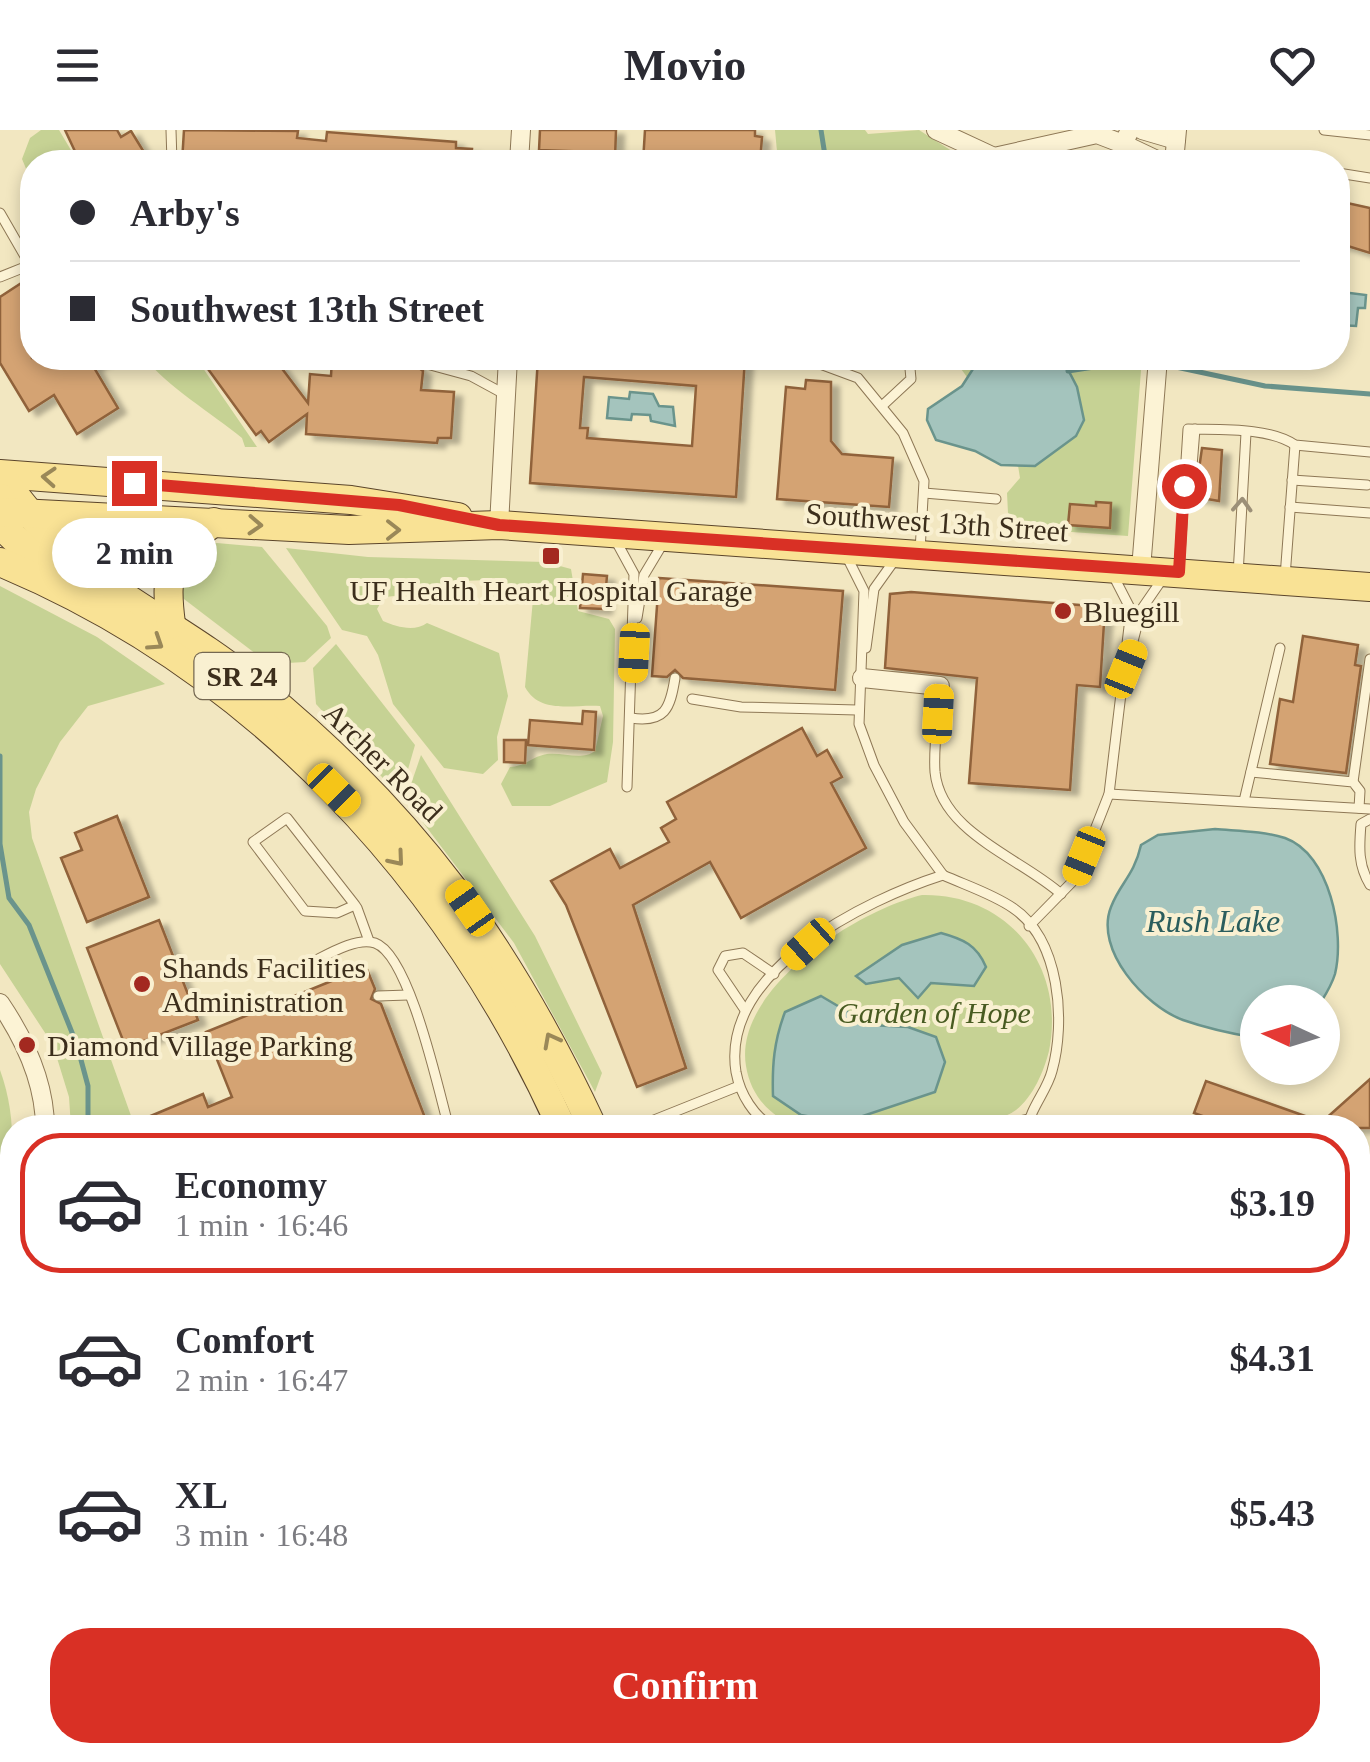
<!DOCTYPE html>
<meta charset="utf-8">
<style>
body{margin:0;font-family:Georgia,serif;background:#f7f7f7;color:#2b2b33;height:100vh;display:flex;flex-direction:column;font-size:38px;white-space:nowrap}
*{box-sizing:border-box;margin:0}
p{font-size:32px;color:#7c7c81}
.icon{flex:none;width:55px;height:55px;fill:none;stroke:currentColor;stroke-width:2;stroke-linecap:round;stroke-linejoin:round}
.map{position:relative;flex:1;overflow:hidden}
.side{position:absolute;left:0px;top:985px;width:1370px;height:648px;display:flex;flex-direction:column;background:#fff;border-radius:40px 40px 0 0;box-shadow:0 5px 15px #0003}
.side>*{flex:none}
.guide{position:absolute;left:20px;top:20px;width:1330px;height:220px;border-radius:40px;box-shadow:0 5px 15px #0003;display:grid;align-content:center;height:220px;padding:0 50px;background:#fff}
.needle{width:65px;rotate:274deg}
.buttons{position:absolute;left:1240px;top:855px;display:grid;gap:20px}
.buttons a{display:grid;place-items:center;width:100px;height:100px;border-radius:50%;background:#fff;box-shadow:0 5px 15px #0003;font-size:50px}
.end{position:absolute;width:45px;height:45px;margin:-22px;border:12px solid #d93025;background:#fff;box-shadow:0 0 0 5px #fff}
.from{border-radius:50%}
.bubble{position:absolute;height:70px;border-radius:35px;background:#fff;box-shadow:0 5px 15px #0003;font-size:32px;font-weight:600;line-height:70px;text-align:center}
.car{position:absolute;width:30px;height:60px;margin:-30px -15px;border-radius:12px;box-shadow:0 0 8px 2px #0007;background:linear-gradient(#f5c518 24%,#345 0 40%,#f5c518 0 76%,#345 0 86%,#f5c518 0)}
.guide b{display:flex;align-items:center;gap:35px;height:95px;font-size:38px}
.guide b+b{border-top:2px solid #e1e1e2}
.guide i{width:25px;height:25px;background:#2b2b33}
ul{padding:18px 0 0;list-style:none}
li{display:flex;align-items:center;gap:30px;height:140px;margin:0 20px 15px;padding:0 30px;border:5px solid transparent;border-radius:40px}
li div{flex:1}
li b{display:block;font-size:38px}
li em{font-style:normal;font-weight:600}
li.active{border-color:#d93025}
li>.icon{width:90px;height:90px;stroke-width:1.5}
.primary-button{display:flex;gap:20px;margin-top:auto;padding:20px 50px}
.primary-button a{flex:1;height:115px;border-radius:40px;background:#d93025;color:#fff;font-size:40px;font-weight:600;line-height:115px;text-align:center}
header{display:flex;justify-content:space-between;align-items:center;height:130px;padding:0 50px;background:#fff;font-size:45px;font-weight:600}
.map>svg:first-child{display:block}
</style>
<header><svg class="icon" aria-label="menu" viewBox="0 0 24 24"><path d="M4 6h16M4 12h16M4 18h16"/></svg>Movio<svg class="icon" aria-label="heart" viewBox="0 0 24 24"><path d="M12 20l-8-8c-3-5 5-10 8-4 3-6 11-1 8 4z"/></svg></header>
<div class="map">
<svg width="1370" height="1632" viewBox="0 0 1370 1632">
<defs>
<filter id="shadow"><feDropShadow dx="8" dy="5" stdDeviation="2.5" flood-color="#0004"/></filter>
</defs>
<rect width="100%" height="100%" fill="#f2e7c1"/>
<!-- green -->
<g fill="#c6d294">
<path d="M41 0H59L78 32H32V53L22 29 30 8Z"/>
<path d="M775 0H865L868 4 919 0 969 32H778Z"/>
<path d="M145 228H196L257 317H245L242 308C214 285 164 254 145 228Z"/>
<path d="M953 228H1142L1128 406 1029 399 1008 383 1007 363 1020 348 1014 311Z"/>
<path d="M89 407 165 411 154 430 151 450Z"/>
<path d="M217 413 262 417 327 496 331 508 305 532 269 534 180 466 181 440 205 415Z"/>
<path d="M286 418 368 427 545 432 571 439 578 481 609 489 615 499 613 612 607 652 550 676H512L501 654 510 637C526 636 533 626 547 624 563 622 582 631 595 621L603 586 600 576C574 574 540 585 525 557L533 469C487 430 434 463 384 467L377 479 383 491C396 497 415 502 427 493L499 523 508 566 497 607 498 630 483 644 444 638 393 574 378 525 367 506 342 500Z"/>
<path d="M0 456 97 507 165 554 88 576 60 612 36 659 29 682 32 708 135 997H71L69 967 53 915 0 834Z"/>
<path d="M336 514 415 615 400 667 316 574 313 538Z"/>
<path d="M421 625 535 806 602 943 595 962 514 813 409 674 408 663Z"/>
<path d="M922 765C1008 763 1066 836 1049 921 1044 941 1033 967 1016 980 978 1008 847 998 797 998 770 985 751 967 746 936 733 859 858 780 922 765Z"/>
<path d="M0 940C19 993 13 1039 0 1094Z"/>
<path d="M12 1528V1620H69L74 1632H0V1533Z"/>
</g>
<!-- water -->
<g fill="#a4c4bd" stroke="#6a948c" stroke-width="2.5">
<path d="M1342 162 1366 165 1365 178H1358L1356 196 1339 195Z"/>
<path d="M980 228H1062L1077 257 1084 290 1076 306 1035 336 1001 335 975 321 936 310 927 290 928 279 962 256Z"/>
<path d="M630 262 653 264 659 276 673 277 675 296 651 291 650 285 632 284 631 290 607 288 609 267 629 269Z"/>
<path d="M1215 699C1238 701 1263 701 1285 708 1330 724 1345 803 1335 844 1332 854 1326 864 1321 872H1258L1257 908C1233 904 1206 898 1183 890 1145 876 1094 820 1111 777 1120 753 1134 746 1141 715L1158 705Z"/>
<path d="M941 803C963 809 977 815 986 837L974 856 931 853 918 868 899 848 866 854 856 846 902 815Z"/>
<path d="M821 866 870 895 908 897 936 907 945 932 935 962 851 990 834 991 801 985 773 966C772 935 774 911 785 882Z"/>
</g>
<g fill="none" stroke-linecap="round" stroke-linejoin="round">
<!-- stream -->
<g stroke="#6a948c" stroke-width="5">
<path d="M821 0 826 32"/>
<path d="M1176 237 1265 256 1370 264"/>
<path d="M1068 241 1120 233"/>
<path d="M0 626V714L9 768 29 795 77 915 88 956V998"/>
</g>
</g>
<!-- building -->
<g fill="#d4a373" stroke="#90623a" stroke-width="2.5" fill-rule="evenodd" filter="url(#shadow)">
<path d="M65 0H117L121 7 131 1 150 32H80Z"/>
<path d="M184 0 298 1 297 8 326 11 327 2 456 12V18L472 19 471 32H182Z"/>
<path d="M540 0H616L615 29 592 28 593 22 539 20Z"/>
<path d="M645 0H755V6L762 7 760 32H643Z"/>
<path d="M1338 71 1370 78V123L1338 113Z"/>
<path d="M32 146V228H106L93 236 118 278 77 304 54 265 29 281 0 233V167Z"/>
<path d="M200 228H274L308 273 310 244 331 246 332 228H417L416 236 423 241 421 260 454 262 451 308H438L437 313 306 304 307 284 269 312 261 301 256 305Z"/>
<path d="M538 228H745L736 367 530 353ZM584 247 696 256 692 316 587 308 588 298H580Z"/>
<path d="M806 250 831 252V311L842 324 893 328 889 377 777 369 786 257 805 259Z"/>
<path d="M1202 318 1222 320 1219 371 1195 367Z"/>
<path d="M1096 372 1111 373 1110 398 1068 395 1070 374 1096 376Z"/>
<path d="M583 444 607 446 604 479 580 478Z"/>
<path d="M659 448 843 461 835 560 683 548 675 540 667 547 652 546Z"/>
<path d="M911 462 1105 477 1100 557 1077 555 1070 660 969 653 977 548 885 538 890 464Z"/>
<path d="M1303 506 1358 515 1355 535 1361 536 1346 643 1270 634 1280 569 1293 572Z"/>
<path d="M583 581 596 582 594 620 528 615 530 590 582 594Z"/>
<path d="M802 598 817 626 827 620 842 647 831 653 866 718 741 788 710 732 633 775 686 938 637 957 566 775 551 751 610 719 620 738 669 712 661 698 676 689 667 672Z"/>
<path d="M504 610H526L525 633 504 632Z"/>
<path d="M117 686 149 767 87 792 61 728 82 720 75 703Z"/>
<path d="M159 790 198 890 126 918 87 818Z"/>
<path d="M366 837 375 859 371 869 381 874 429 998H122L203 964 208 977 232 967 206 902Z"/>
<path d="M1370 949V998H1236L1194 983 1206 951 1322 992Z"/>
</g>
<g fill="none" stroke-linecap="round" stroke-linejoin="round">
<!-- service casing -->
<g stroke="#8e7856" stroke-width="11">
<g id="service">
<path d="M171 0 172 32"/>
<path d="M1324 0 1370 5"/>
<path d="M1175 26 1229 32"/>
<path d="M1236 32H1267"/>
<path d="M1338 43 1370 48"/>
<path d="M0 83 30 135 0 147"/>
<path d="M804 228 858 248 903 303 924 351 920 421"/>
<path d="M423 233 471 246 506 265"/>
<path d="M883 275 911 249 909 228"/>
<path d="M1292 350 1367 355"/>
<path d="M1190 361 1195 299"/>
<path d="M924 363 996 369"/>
<path d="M1290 377 1370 383"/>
<path d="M616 411 634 444 627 657"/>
<path d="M1179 441 1188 299C1219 300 1269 297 1295 315L1370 322"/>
<path d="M1238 445 1246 303"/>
<path d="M1285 447 1295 315"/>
<path d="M637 488 644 445 662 415"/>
<path d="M866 518 874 459 894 431"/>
<path d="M1126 539 1141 480 1161 451"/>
<path d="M940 556C939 583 933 614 935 642 941 703 1021 728 1061 764"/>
<path d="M692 569 741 577 857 580"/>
<path d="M631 588C665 593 670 579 675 548"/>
<path d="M1251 642 1353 652 1360 661 1359 678"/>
<path d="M1353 652 1370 529"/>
<path d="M1109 664 1370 679"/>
<path d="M1244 671 1280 518"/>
<path d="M1370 689 1361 694C1359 718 1358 735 1370 755"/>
<path d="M943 745C965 755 993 764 1013 778 1060 810 1066 891 1052 941 1047 961 1030 978 1028 998"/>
<path d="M355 775 337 783 305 781 253 712 287 688 355 775 357 778 369 811"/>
<path d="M1029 796 1076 748 1109 664 1131 480 1113 445"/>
<path d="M302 837C321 829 354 806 375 813 410 825 439 963 449 998"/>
<path d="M378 866 408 865"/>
<path d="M745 880 718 840 725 826 743 823 774 844"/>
<path d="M634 998 739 956"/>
<path d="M774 998C754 987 740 964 736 942 720 841 865 770 943 745L904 692 874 635 859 594 864 461 847 427"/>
<path d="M987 998 1029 989"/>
<path d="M1358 1167 1370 1098"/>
<path d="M1358 1234 1370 1236"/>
<path d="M0 1487 12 1465"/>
<path d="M986 1620 990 1632"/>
</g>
</g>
<!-- minor casing -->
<g stroke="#8e7856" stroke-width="20">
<g id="minor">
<path d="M936 0 994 27 1097 4 1123 14 1130 0"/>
<path d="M1142 0 1176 10"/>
<path d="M1123 14 1161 32"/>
<path d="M519 32 521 0"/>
<path d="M1174 32 1177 0"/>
<path d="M499 395 508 228"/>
<path d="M1141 439 1158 228"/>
<path d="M862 548 940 556"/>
<path d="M0 873C25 910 45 952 45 998"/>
<path d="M0 1183 12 1145"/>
<path d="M0 1453 12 1451"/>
</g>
</g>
<!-- tertiary casing -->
<g stroke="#8e7856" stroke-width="25">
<path id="tertiary" d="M1358 1370 1370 1372"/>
</g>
<!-- primary casing -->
<g stroke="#5b452b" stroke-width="30">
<g id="primary">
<path d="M0 344 351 370 458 387"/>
<path d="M0 346C28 382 56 419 93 445 147 484 204 514 256 557 413 685 508 815 593 998"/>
<path d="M1 368 10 404 53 445"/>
<path d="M0 382 349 400 499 395 1370 457"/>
<path d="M0 432C255 538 449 747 562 998"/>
<path d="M171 494C164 440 170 424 214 392"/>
<path d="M769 1620 773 1632"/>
<path d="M799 1620 802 1632"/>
</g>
</g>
<!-- service -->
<use href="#service" stroke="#fcf3d5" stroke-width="9"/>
<!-- minor -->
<use href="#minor" stroke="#fcf3d5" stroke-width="18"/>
<!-- tertiary -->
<use href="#tertiary" stroke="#fcf3d5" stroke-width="22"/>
<!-- primary -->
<use href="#primary" stroke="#f9e295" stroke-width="28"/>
</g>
<!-- one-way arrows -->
<defs><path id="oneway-chevron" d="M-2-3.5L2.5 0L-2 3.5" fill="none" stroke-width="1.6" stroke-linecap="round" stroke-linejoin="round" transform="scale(2.5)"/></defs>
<g stroke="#9a8858">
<use href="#oneway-chevron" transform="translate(49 347) rotate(-176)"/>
<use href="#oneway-chevron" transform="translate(255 395) rotate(3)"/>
<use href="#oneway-chevron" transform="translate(393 400)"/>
<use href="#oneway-chevron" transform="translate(156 513) rotate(33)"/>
<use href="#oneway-chevron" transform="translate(397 729) rotate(50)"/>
<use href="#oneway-chevron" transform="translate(551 910) rotate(-118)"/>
</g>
<use stroke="#9c9078" href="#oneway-chevron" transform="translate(1242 375) rotate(-87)"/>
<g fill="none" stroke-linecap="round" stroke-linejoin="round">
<!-- route -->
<path stroke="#d93025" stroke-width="12" d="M134 353 399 375 499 395 1179 442 1184 356"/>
</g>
<!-- markers -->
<g fill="#a32920" stroke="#f9f0d1" stroke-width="4">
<rect x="541" y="416" width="20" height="20" rx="5"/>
<circle cx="1063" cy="481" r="10"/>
<circle cx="142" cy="854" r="10"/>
<circle cx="27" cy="915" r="10"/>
</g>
<g text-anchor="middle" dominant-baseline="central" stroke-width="8" stroke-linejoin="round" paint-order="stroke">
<!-- shield labels -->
<rect fill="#f9f0d1" stroke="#756852" stroke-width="2.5" x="194.5" y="523" width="95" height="46" rx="8"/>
<g font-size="28" font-weight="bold" fill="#3c2e1c">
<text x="242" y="546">SR 24</text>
</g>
<!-- street labels -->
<g font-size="30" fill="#3c2e1c" stroke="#f9f0d1">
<text transform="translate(937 392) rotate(4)">Southwest 13th Street</text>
<text transform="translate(383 632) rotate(45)">Archer Road</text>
</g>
<!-- poi labels -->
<g font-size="30" fill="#3c2e1c" stroke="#f9f0d1" text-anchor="start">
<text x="551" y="460" text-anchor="middle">UF Health Heart Hospital Garage</text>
<text x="1083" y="481">Bluegill</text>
<text x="162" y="837">Shands Facilities<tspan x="162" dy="34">Administration</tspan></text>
<text x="47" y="915">Diamond Village Parking</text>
</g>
<!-- park labels -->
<g font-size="30" font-style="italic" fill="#485b21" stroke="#f9f0d1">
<text x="934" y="882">Garden of Hope</text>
</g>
<!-- water labels -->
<g font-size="32" font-style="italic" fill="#2a5d5d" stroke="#f9f0d1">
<text x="1213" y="791">Rush Lake</text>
</g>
</g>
</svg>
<div class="buttons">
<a><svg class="needle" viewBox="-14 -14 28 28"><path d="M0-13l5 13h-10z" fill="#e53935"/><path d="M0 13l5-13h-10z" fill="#7c7c81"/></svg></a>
</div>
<i class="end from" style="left:1184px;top:356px"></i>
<i class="end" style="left:134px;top:353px"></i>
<div class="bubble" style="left:52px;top:388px;width:165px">2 min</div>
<i class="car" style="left:634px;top:523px;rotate:183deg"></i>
<i class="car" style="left:1126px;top:539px;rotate:22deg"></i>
<i class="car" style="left:938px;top:584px;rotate:3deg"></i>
<i class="car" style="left:334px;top:660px;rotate:135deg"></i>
<i class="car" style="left:1084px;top:726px;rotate:202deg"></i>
<i class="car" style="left:470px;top:778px;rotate:325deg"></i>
<i class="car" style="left:808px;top:814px;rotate:228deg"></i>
<div class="guide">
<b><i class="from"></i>Arby's</b>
<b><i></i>Southwest 13th Street</b>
</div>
<section class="side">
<ul>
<li class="active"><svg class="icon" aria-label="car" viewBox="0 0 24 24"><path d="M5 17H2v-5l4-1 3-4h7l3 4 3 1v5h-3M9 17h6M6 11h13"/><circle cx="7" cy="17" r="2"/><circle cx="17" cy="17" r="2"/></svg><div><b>Economy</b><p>1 min · 16:46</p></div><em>$3.19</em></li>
<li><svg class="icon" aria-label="car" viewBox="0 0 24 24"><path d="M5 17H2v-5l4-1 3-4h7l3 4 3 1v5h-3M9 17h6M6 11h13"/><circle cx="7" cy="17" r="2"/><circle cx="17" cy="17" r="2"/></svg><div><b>Comfort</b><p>2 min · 16:47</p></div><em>$4.31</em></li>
<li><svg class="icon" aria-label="car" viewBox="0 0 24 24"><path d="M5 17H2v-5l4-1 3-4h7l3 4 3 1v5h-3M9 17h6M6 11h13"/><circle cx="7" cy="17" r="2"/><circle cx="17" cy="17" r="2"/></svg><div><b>XL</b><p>3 min · 16:48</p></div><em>$5.43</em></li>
</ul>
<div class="primary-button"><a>Confirm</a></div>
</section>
</div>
